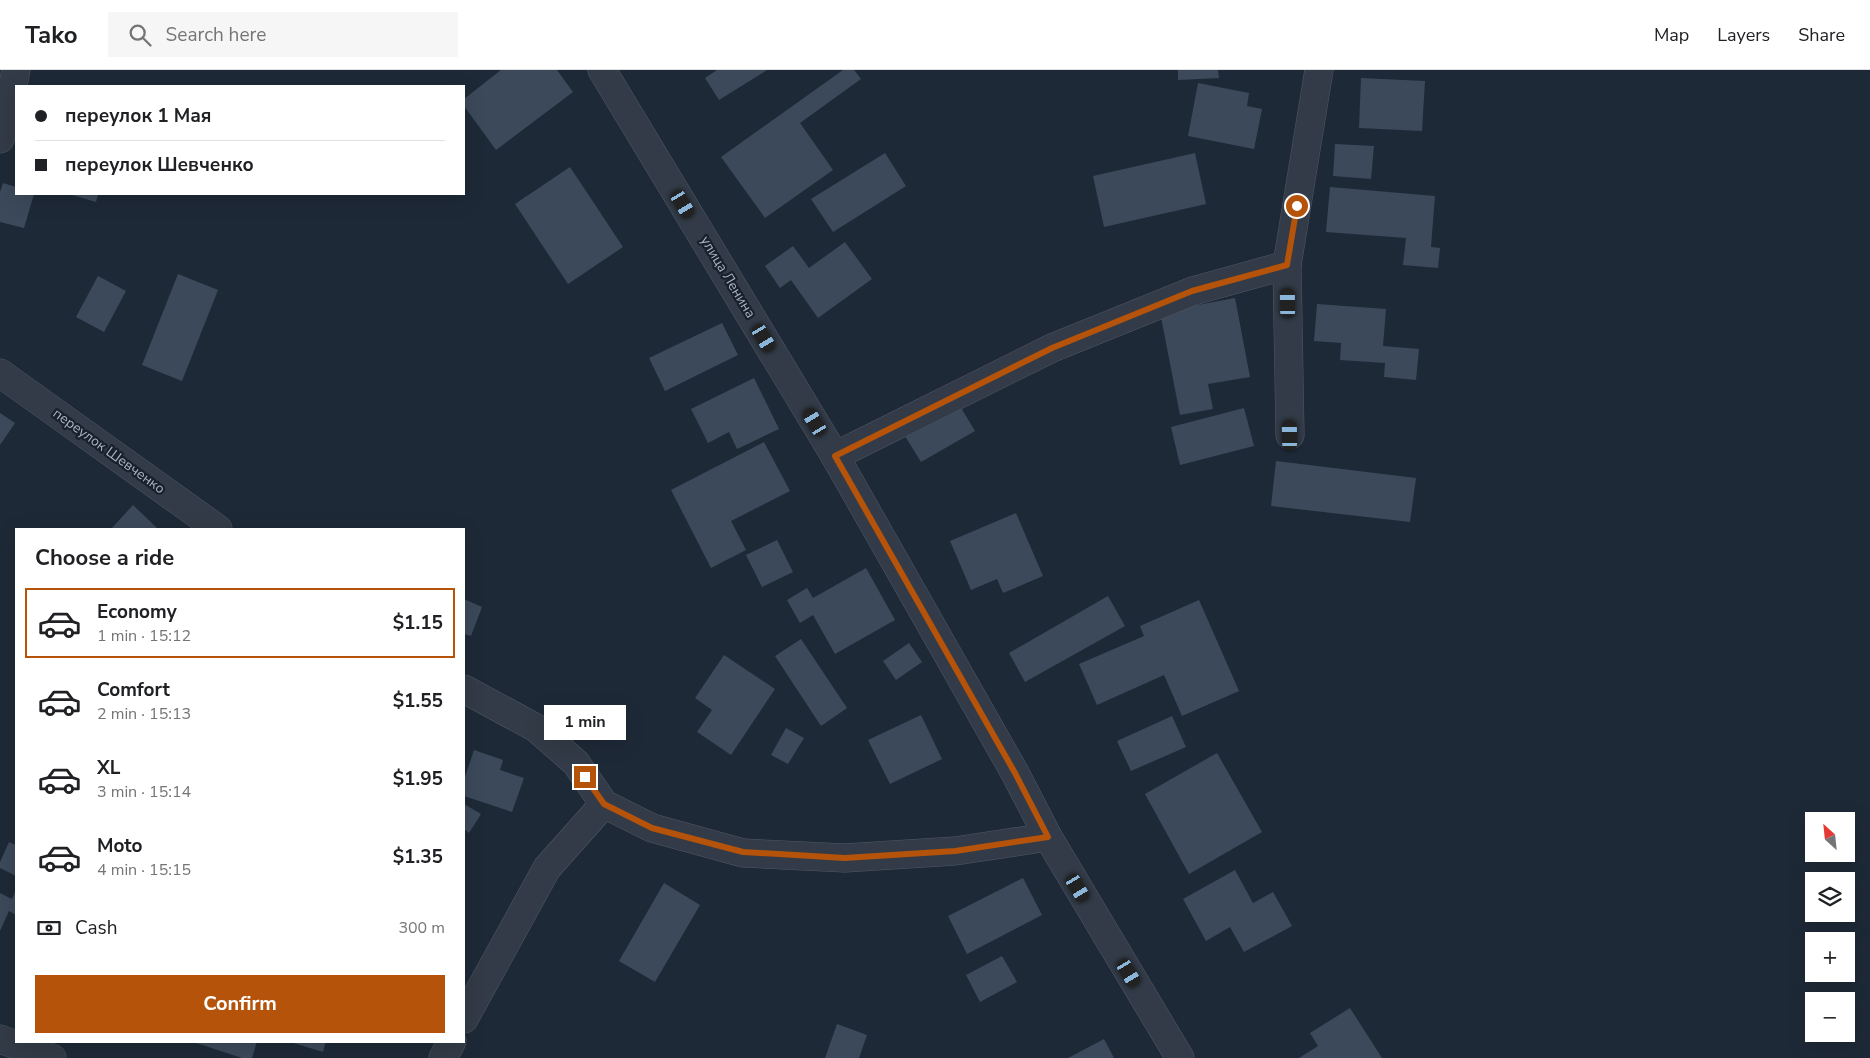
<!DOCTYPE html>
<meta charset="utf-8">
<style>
body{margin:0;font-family:"Nunito Sans",sans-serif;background:#f6f6f6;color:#202124;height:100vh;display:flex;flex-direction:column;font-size:19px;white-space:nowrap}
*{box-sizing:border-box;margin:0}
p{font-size:16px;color:#757577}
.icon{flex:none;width:28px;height:28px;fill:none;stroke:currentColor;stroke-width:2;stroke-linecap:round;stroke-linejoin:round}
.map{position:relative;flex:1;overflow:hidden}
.panel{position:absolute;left:15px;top:458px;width:450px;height:515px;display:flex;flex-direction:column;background:#fff;border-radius:0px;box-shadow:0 5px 20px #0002}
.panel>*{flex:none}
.hud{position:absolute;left:15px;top:15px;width:450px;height:110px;border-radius:0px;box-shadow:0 5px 20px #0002;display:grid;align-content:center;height:110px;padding:0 20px;background:#fff}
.needle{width:32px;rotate:333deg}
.buttons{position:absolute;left:1805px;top:742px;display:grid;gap:10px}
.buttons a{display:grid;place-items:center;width:50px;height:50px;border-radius:0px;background:#fff;box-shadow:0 5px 20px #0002;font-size:25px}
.end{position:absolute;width:22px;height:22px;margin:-11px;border:6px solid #b45309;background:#fff;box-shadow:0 0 0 2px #fff}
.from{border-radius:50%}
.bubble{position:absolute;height:35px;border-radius:0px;background:#fff;box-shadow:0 5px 20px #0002;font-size:16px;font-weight:700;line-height:35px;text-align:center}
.car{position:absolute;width:15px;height:30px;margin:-15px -8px;border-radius:6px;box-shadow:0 0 4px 1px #0007;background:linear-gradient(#222 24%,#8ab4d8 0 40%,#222 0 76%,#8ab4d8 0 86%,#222 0)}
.hud b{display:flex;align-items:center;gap:18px;height:48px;font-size:19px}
.hud b+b{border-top:1px solid #e0e0e0}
.hud i{width:12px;height:12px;background:#202124}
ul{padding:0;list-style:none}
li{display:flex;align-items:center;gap:15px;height:70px;margin:0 10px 8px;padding:0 10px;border:2px solid transparent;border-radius:0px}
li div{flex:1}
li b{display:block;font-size:19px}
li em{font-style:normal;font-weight:700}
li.active{border-color:#b45309}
li>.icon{width:45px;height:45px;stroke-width:1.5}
h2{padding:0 20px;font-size:22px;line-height:60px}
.pay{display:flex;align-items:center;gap:12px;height:55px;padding:0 20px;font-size:19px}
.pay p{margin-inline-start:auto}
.button{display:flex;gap:10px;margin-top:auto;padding:10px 20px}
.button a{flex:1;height:58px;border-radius:0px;background:#b45309;color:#fff;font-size:20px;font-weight:700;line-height:58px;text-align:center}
header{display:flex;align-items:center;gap:30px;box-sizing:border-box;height:70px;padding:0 25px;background:#fff;border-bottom:1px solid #e0e0e0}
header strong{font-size:24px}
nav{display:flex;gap:28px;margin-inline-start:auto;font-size:18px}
.search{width:350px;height:45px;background:#f6f6f6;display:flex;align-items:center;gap:12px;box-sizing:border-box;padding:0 18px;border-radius:0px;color:#757577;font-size:19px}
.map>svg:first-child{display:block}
</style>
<header>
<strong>Tako</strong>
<div class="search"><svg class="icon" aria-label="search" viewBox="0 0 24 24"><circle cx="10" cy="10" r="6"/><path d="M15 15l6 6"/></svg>Search here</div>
<nav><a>Map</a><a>Layers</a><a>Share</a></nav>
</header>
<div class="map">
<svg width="1870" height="988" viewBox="0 0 1870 988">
<rect width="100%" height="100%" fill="#1e2937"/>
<!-- building -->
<g fill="#3c495a">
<path d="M501 0H557L573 22 496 80 464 36V29Z"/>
<path d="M717 0H767L719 30 705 8Z"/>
<path d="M843 0H854L861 9 800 53 833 100 765 148 721 87Z"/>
<path d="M1178 0H1218L1219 8 1178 10Z"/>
<path d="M1361 8 1425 11 1422 61 1359 58Z"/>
<path d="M1198 13 1249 23 1247 36 1262 39 1254 79 1188 66Z"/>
<path d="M1335 74 1374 76 1371 109 1333 106Z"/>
<path d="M885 83 906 116 833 162 811 129Z"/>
<path d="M1195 83 1206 134 1104 157 1093 106Z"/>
<path d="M570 97 623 177 568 214 515 134Z"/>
<path d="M3 113 16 117V124H34L24 158 0 152V122Z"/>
<path d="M1330 117 1435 126 1431 177 1440 178 1438 198 1403 195 1406 168 1326 162Z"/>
<path d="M69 124H98L96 132Z"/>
<path d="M845 172 872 209 818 248 791 210 780 218 765 196 793 176 809 198Z"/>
<path d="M178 204 218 220 182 311 142 295Z"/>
<path d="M98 206 126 221 104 262 76 247Z"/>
<path d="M1235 228 1250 307 1208 314 1213 339 1180 345 1160 242Z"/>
<path d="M1317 234 1386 239 1383 276 1419 279 1416 310 1384 307 1385 293 1340 290 1341 273 1314 271Z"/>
<path d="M722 253 738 285 665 321 649 288Z"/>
<path d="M754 308 779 359 737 379 729 362 708 373 691 339Z"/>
<path d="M951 321 975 361 921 392 897 353Z"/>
<path d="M1244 338 1254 376 1180 395 1171 357Z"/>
<path d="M0 343 15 353 0 375Z"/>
<path d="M764 372 790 421 731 451 746 480 711 498 671 420Z"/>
<path d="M1276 391 1416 408 1410 452 1271 436Z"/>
<path d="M133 435 158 459H111Z"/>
<path d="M1016 443 1043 506 1003 523 997 509 971 520 950 471Z"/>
<path d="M777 470 793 502 762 517 746 485Z"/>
<path d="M866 498 895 550 835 584 813 545 800 553 787 530 807 518 813 528Z"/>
<path d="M1108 526 1125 556 1025 612 1009 583Z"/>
<path d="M464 529 482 537 471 566 464 564Z"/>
<path d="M1199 530 1239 621 1182 646 1164 605 1097 635 1079 594 1144 566 1140 556Z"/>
<path d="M801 569 847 638 821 656 775 586Z"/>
<path d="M909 573 922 592 896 610 883 591Z"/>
<path d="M724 585 775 619 731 685 697 662 712 640 695 628Z"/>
<path d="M921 645 942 689 890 714 868 670Z"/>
<path d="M1172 646 1186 677 1131 701 1117 671Z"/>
<path d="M786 658 804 668 788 694 771 685Z"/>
<path d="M474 680 503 690 500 700 524 708 512 742 464 726V710Z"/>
<path d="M1217 683 1262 762 1189 804 1145 724Z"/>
<path d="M464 734 481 744 469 763 464 759Z"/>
<path d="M9 772 16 775V806L0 798V792Z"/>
<path d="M1235 800 1253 833 1273 822 1292 856 1244 882 1230 857 1206 871 1183 829Z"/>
<path d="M1023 808 1042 845 967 884 948 846Z"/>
<path d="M664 813 700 835 655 912 619 891Z"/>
<path d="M16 820V845L9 841 0 861V823L12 829Z"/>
<path d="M1002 886 1017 912 980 932 966 905Z"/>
<path d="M1350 938 1382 988H1299L1318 976 1310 963Z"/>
<path d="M837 954 867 965 859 988H825Z"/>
<path d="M1104 969 1114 988H1068Z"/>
<path d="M190 971H257L252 988H242Z"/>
<path d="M287 971H326L323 982Z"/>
</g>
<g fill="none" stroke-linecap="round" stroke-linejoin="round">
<!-- minor casing -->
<g stroke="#4f5866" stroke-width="29">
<g id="minor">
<path d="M602 0 835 386 1015 703 1048 767 1180 988"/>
<path d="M0 69 7 46 16 0"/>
<path d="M1287 195 1290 365"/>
<path d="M0 303 218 459"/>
<path d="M835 386 1052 278 1193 221 1287 195 1319 0"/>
<path d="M464 619 536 658 576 693 604 734 652 758 743 783 845 788 955 781 1048 767"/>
<path d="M464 949 547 798 604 734"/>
<path d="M0 969 52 988"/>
<path d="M443 988 452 971"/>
</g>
</g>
<!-- minor -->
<use href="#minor" stroke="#323b47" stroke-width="28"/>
</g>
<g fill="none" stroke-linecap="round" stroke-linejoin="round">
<!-- route -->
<path stroke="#b45309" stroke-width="6" d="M585 707 604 734 652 758 743 782 845 788 955 781 1048 767 1015 703 835 386 1052 278 1192 221 1287 195 1297 136"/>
</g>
<g text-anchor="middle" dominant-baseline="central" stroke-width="4.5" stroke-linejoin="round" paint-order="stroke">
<!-- street labels -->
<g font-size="14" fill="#acb5c5" stroke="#18202c">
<text transform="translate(728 207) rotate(59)">улица Ленина</text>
<text transform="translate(109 381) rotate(36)">переулок Шевченко</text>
</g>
</g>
</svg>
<div class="buttons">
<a><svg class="needle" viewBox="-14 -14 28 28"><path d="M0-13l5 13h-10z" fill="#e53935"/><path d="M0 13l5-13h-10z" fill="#757577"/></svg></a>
<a><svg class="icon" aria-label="layers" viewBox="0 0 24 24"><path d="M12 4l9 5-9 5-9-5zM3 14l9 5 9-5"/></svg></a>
<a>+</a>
<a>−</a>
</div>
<i class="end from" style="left:1297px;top:136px"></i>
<i class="end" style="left:585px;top:707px"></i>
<div class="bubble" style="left:544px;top:635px;width:82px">1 min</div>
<i class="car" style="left:683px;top:134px;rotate:149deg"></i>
<i class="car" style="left:1288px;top:233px;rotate:359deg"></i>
<i class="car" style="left:764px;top:268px;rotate:149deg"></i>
<i class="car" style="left:815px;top:352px;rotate:329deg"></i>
<i class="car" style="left:1290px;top:365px;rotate:359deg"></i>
<i class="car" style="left:1078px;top:818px;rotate:149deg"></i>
<i class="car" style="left:1129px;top:903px;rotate:149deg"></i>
<div class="hud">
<b><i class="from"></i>переулок 1 Мая</b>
<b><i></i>переулок Шевченко</b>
</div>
<section class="panel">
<h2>Choose a ride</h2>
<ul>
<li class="active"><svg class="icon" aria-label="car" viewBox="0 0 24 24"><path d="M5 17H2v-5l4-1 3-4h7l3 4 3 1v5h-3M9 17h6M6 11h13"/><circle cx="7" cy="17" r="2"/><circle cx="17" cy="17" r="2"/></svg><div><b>Economy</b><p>1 min · 15:12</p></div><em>$1.15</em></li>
<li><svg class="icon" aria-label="car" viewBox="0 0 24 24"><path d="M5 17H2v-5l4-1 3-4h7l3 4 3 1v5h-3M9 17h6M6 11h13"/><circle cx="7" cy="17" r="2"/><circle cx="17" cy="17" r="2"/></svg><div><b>Comfort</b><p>2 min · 15:13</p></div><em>$1.55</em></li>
<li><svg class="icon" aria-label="car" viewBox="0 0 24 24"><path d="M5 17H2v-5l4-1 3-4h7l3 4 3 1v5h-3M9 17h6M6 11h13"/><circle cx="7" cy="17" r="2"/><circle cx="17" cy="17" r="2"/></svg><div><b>XL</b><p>3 min · 15:14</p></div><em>$1.95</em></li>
<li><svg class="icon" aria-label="car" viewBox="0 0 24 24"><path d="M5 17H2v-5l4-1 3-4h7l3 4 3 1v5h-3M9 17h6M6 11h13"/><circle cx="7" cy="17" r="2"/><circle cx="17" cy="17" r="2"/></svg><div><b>Moto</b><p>4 min · 15:15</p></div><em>$1.35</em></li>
</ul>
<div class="pay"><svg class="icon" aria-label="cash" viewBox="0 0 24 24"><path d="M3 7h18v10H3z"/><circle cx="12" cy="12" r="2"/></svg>Cash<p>300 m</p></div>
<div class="button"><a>Confirm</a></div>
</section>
</div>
